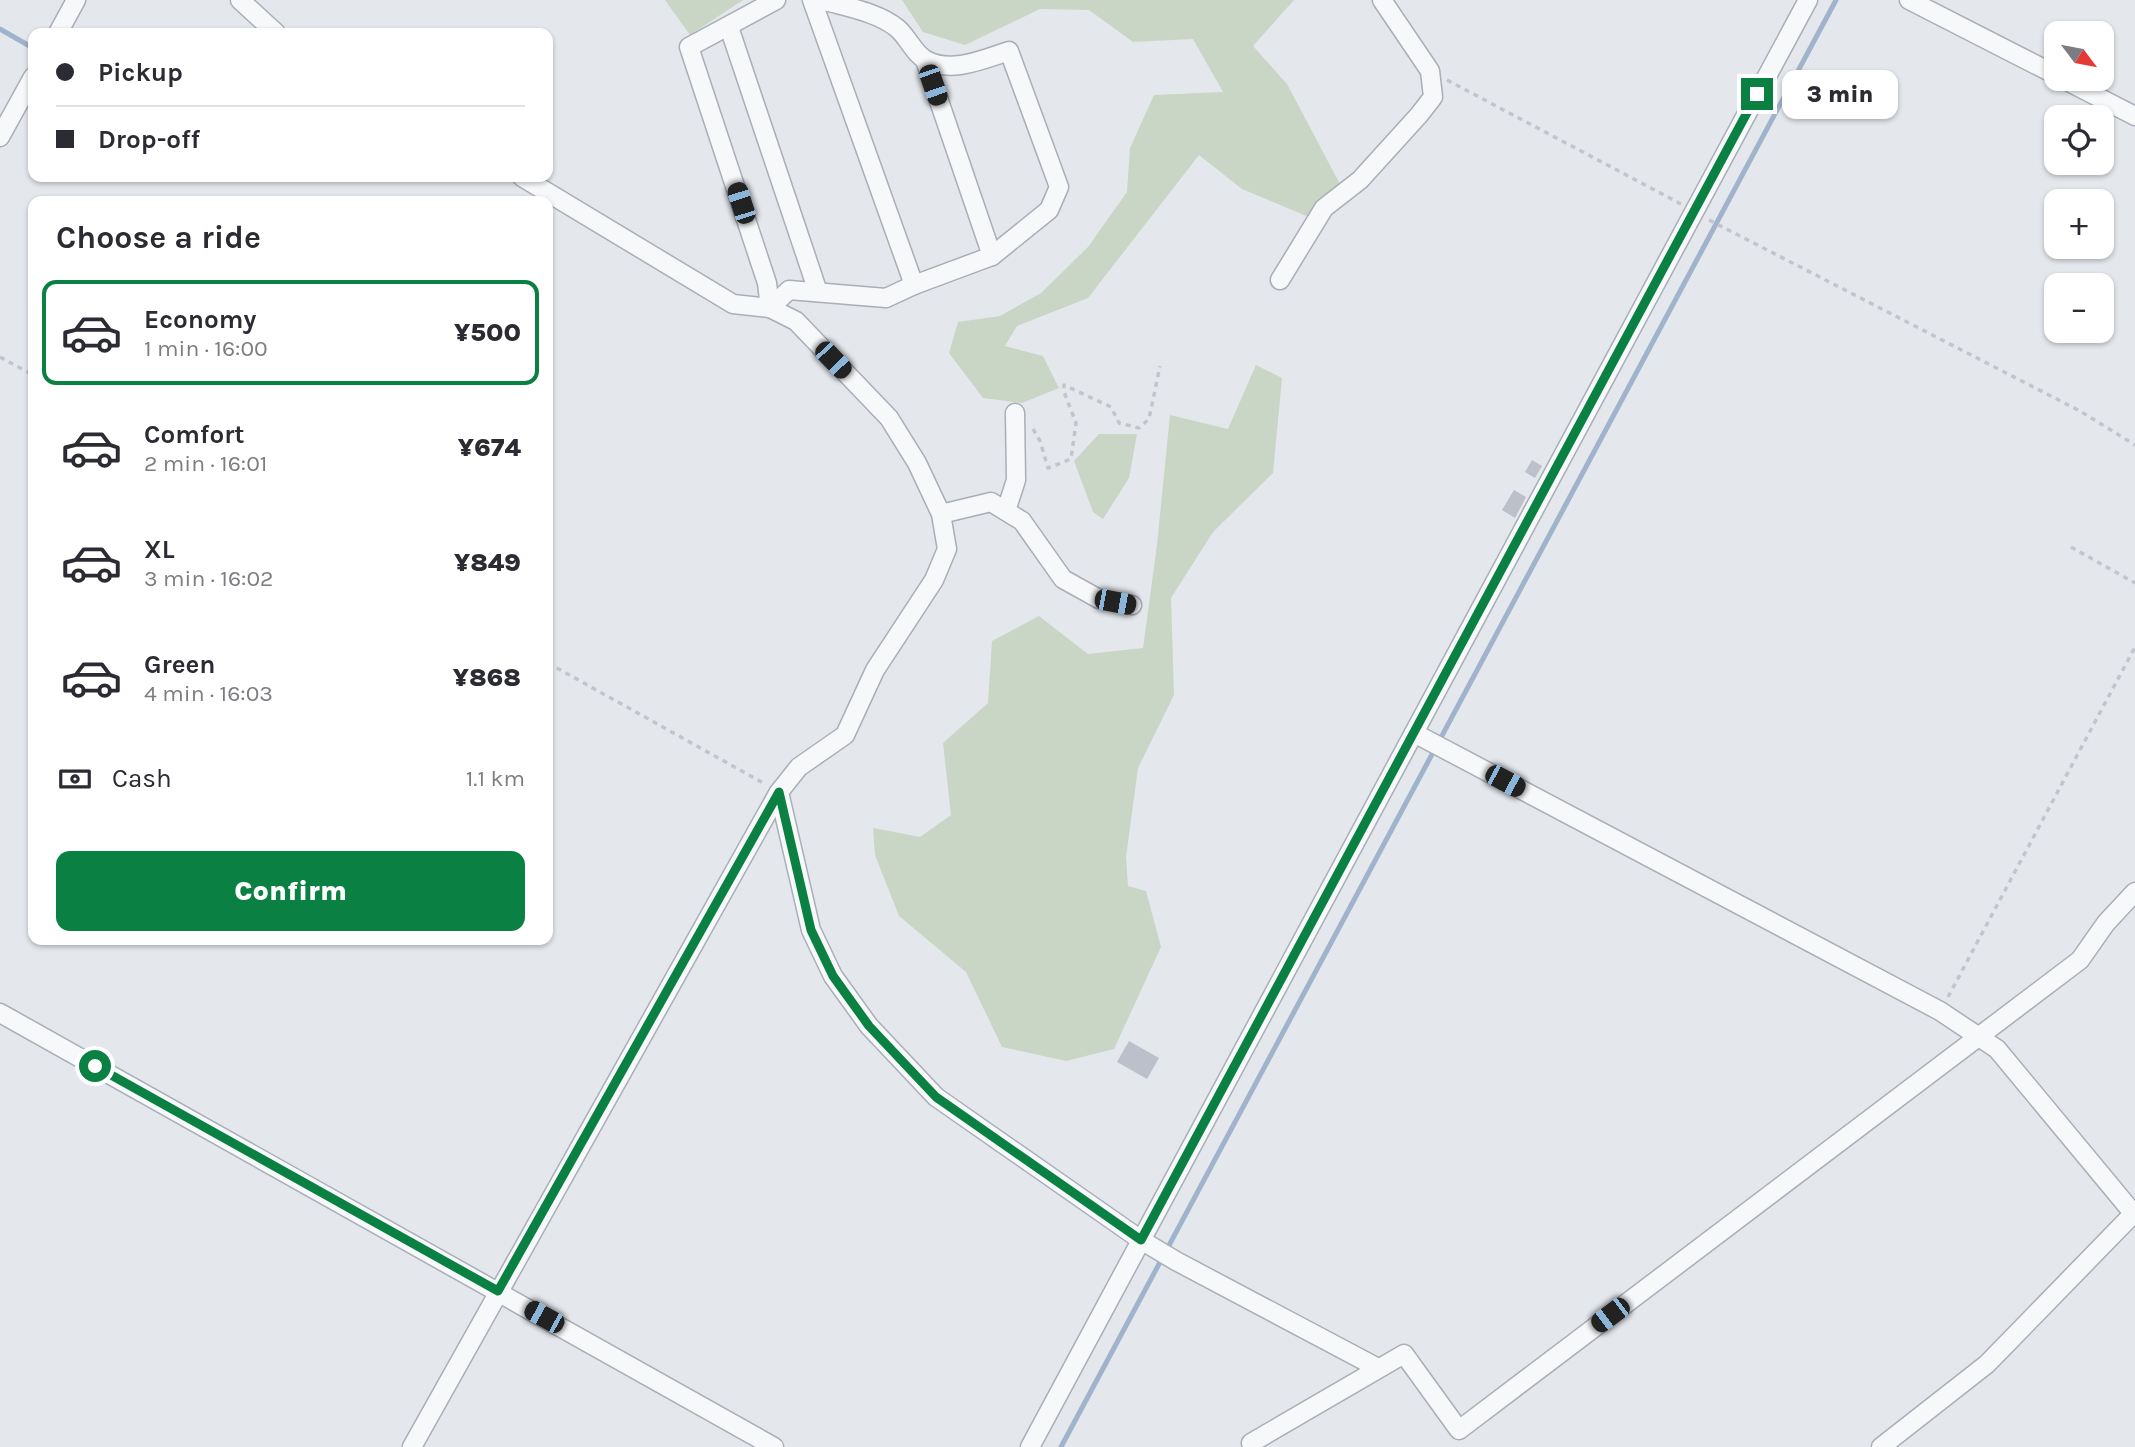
<!DOCTYPE html>
<meta charset="utf-8">
<style>
body{margin:0;font-family:Karla,sans-serif;background:#f2f2f3;color:#2b2b33;height:100vh;display:flex;flex-direction:column;font-size:26px;white-space:nowrap}
*{box-sizing:border-box;margin:0}
p{font-size:23px;color:#7c7c81}
.icon{flex:none;width:38px;height:38px;fill:none;stroke:currentColor;stroke-width:2;stroke-linecap:round;stroke-linejoin:round}
.map{position:relative;flex:1;overflow:hidden}
.drawer{position:absolute;left:28px;top:196px;width:525px;height:749px;display:flex;flex-direction:column;background:#fff;border-radius:14px;box-shadow:0 2px 5px #0004}
.drawer>*{flex:none}
.banner{position:absolute;left:28px;top:28px;width:525px;height:154px;border-radius:14px;box-shadow:0 2px 5px #0004;display:grid;align-content:center;height:154px;padding:0 28px;background:#fff}
.needle{width:46px;rotate:122deg}
.fabs{position:absolute;left:2044px;top:21px;display:grid;gap:14px}
.fabs a{display:grid;place-items:center;width:70px;height:70px;border-radius:14px;background:#fff;box-shadow:0 2px 5px #0004;font-size:35px}
.end{position:absolute;width:32px;height:32px;margin:-16px;border:9px solid #0b8043;background:#fff;box-shadow:0 0 0 4px #fff}
.from{border-radius:50%}
.bubble{position:absolute;height:49px;border-radius:14px;background:#fff;box-shadow:0 2px 5px #0004;font-size:23px;font-weight:800;line-height:49px;text-align:center}
.car{position:absolute;width:21px;height:42px;margin:-21px -10px;border-radius:9px;box-shadow:0 0 5px 2px #0007;background:linear-gradient(#222 24%,#8ab4d8 0 40%,#222 0 76%,#8ab4d8 0 86%,#222 0)}
.banner b{display:flex;align-items:center;gap:24px;height:66px;font-size:26px}
.banner b+b{border-top:2px solid #e1e1e2}
.banner i{width:18px;height:18px;background:#2b2b33}
ul{padding:0;list-style:none}
li{display:flex;align-items:center;gap:21px;height:105px;margin:0 14px 10px;padding:0 14px;border:4px solid transparent;border-radius:14px}
li div{flex:1}
li b{display:block;font-size:26px}
li em{font-style:normal;font-weight:800}
li.selected{border-color:#0b8043}
li>.icon{width:63px;height:63px;stroke-width:1.5}
h2{padding:0 28px;font-size:32px;line-height:84px}
.pay{display:flex;align-items:center;gap:18px;height:77px;padding:0 28px;font-size:26px}
.pay p{margin-inline-start:auto}
.primary-button{display:flex;gap:14px;margin-top:auto;padding:14px 28px}
.primary-button a{flex:1;height:80px;border-radius:14px;background:#0b8043;color:#fff;font-size:28px;font-weight:800;line-height:80px;text-align:center}
.map>svg:first-child{display:block}
</style>
<div class="map">
<svg width="2135" height="1447" viewBox="0 0 2135 1447">
<rect width="100%" height="100%" fill="#e4e7ec"/>
<!-- green -->
<g fill="#c9d6c5">
<path d="M665 0H743L690 35Z"/>
<path d="M902 0H1294L1253 46 1287 84 1341 186 1309 217 1242 189 1199 155 1088 298 1017 326 1005 346 1043 356 1059 388 1022 403 983 398 949 353 958 322 1000 316 1041 293 1088 247 1127 192 1130 148 1154 95 1223 92 1193 39 1133 42 1089 10 1040 9 965 45 923 32Z"/>
<path d="M1256 365 1282 378 1273 473 1213 532 1171 598 1174 695 1138 768 1126 857 1128 886 1146 891 1161 947 1114 1049 1066 1061 1002 1047 966 972 899 916 875 855 873 828 920 837 951 815 943 743 988 703 992 641 1039 616 1088 654 1143 648 1157 545 1170 415 1228 429Z"/>
<path d="M1099 434H1137L1129 478 1103 519 1093 512 1074 461Z"/>
</g>
<g fill="none" stroke-linecap="round" stroke-linejoin="round">
<!-- stream -->
<g stroke="#9fb4cc" stroke-width="5">
<path d="M0 29 33 48"/>
<path d="M1061 1447 1836 0"/>
</g>
</g>
<!-- building -->
<g fill="#bbc0ca">
<path d="M1532 460 1542 466 1535 478 1525 472Z"/>
<path d="M1514 490 1526 497 1515 518 1502 510Z"/>
<path d="M1129 1041 1159 1058 1147 1079 1117 1062Z"/>
</g>
<g fill="none" stroke-linecap="round" stroke-linejoin="round">
<!-- minor casing -->
<g stroke="#a9aeb7" stroke-width="21">
<g id="minor">
<path d="M240 0 276 33"/>
<path d="M812 0 914 285"/>
<path d="M1909 0 2056 75"/>
<path d="M729 27 818 292"/>
<path d="M58 33 76 0"/>
<path d="M925 60 992 256"/>
<path d="M2063 79 2135 116"/>
<path d="M0 137 33 77"/>
<path d="M1280 280 1324 208 1360 180 1419 115 1433 97 1430 71 1382 0"/>
<path d="M770 308 789 290 886 298 914 285 992 256 1049 210 1059 187 1009 51C984 59 951 74 926 60 914 54 908 37 897 28 877 12 846 7 822 0"/>
<path d="M770 308 767 283 689 47 776 0"/>
<path d="M1006 511 1016 480 1015 413"/>
<path d="M941 514 991 502 1022 521 1063 579 1099 599 1132 605"/>
<path d="M1414 733 1940 1011 1997 1049 2133 1213"/>
<path d="M779 792 811 930 833 976 869 1026 936 1097 1141 1240 1176 1261 1378 1368"/>
<path d="M0 1013 774 1447"/>
<path d="M412 1447 779 792 799 767 845 735 875 670 934 580 947 549 941 514 917 463 889 418 796 321 770 308 733 304 522 177"/>
<path d="M1030 1447 1808 0"/>
<path d="M1253 1447 1251 1443 1404 1354 1459 1430 2080 960 2106 923 2135 892"/>
<path d="M1881 1447 1987 1364 2135 1212"/>
</g>
</g>
<!-- path -->
<g stroke="#c2c5cb" stroke-width="3.5" stroke-dasharray="5 5" stroke-linecap="butt">
<path d="M1447 80 1681 204"/>
<path d="M1709 220 2080 411 2135 445"/>
<path d="M0 357 33 375"/>
<path d="M1033 429 1040 441 1048 468 1071 459 1076 423 1064 392V385L1111 407 1119 423 1139 428 1149 419 1160 366"/>
<path d="M2071 547 2135 583"/>
<path d="M548 663 765 784"/>
<path d="M1948 997 2135 647"/>
</g>
<!-- minor -->
<use href="#minor" stroke="#f7f8fa" stroke-width="18"/>
</g>
<g fill="none" stroke-linecap="round" stroke-linejoin="round">
<!-- route -->
<path stroke="#0b8043" stroke-width="9" d="M95 1066 498 1291 779 792 811 930 833 976 869 1026 936 1097 1141 1240 1757 94"/>
</g>
</svg>
<div class="fabs">
<a><svg class="needle" viewBox="-14 -14 28 28"><path d="M0-13l5 13h-10z" fill="#e53935"/><path d="M0 13l5-13h-10z" fill="#7c7c81"/></svg></a>
<a><svg class="icon" aria-label="locate" viewBox="0 0 24 24"><circle cx="12" cy="12" r="6"/><path d="M12 2v4M12 18v4M2 12h4M18 12h4"/></svg></a>
<a>+</a>
<a>−</a>
</div>
<i class="end from" style="left:95px;top:1066px"></i>
<i class="end" style="left:1757px;top:94px"></i>
<div class="bubble" style="left:1782px;top:70px;width:116px">3 min</div>
<i class="car" style="left:933px;top:85px;rotate:161deg"></i>
<i class="car" style="left:741px;top:203px;rotate:342deg"></i>
<i class="car" style="left:833px;top:360px;rotate:136deg"></i>
<i class="car" style="left:1115px;top:602px;rotate:101deg"></i>
<i class="car" style="left:1505px;top:781px;rotate:118deg"></i>
<i class="car" style="left:1610px;top:1315px;rotate:233deg"></i>
<i class="car" style="left:544px;top:1317px;rotate:299deg"></i>
<div class="banner">
<b><i class="from"></i>Pickup</b>
<b><i></i>Drop-off</b>
</div>
<section class="drawer">
<h2>Choose a ride</h2>
<ul>
<li class="selected"><svg class="icon" aria-label="car" viewBox="0 0 24 24"><path d="M5 17H2v-5l4-1 3-4h7l3 4 3 1v5h-3M9 17h6M6 11h13"/><circle cx="7" cy="17" r="2"/><circle cx="17" cy="17" r="2"/></svg><div><b>Economy</b><p>1 min · 16:00</p></div><em>¥500</em></li>
<li><svg class="icon" aria-label="car" viewBox="0 0 24 24"><path d="M5 17H2v-5l4-1 3-4h7l3 4 3 1v5h-3M9 17h6M6 11h13"/><circle cx="7" cy="17" r="2"/><circle cx="17" cy="17" r="2"/></svg><div><b>Comfort</b><p>2 min · 16:01</p></div><em>¥674</em></li>
<li><svg class="icon" aria-label="car" viewBox="0 0 24 24"><path d="M5 17H2v-5l4-1 3-4h7l3 4 3 1v5h-3M9 17h6M6 11h13"/><circle cx="7" cy="17" r="2"/><circle cx="17" cy="17" r="2"/></svg><div><b>XL</b><p>3 min · 16:02</p></div><em>¥849</em></li>
<li><svg class="icon" aria-label="car" viewBox="0 0 24 24"><path d="M5 17H2v-5l4-1 3-4h7l3 4 3 1v5h-3M9 17h6M6 11h13"/><circle cx="7" cy="17" r="2"/><circle cx="17" cy="17" r="2"/></svg><div><b>Green</b><p>4 min · 16:03</p></div><em>¥868</em></li>
</ul>
<div class="pay"><svg class="icon" aria-label="cash" viewBox="0 0 24 24"><path d="M3 7h18v10H3z"/><circle cx="12" cy="12" r="2"/></svg>Cash<p>1.1 km</p></div>
<div class="primary-button"><a>Confirm</a></div>
</section>
</div>
